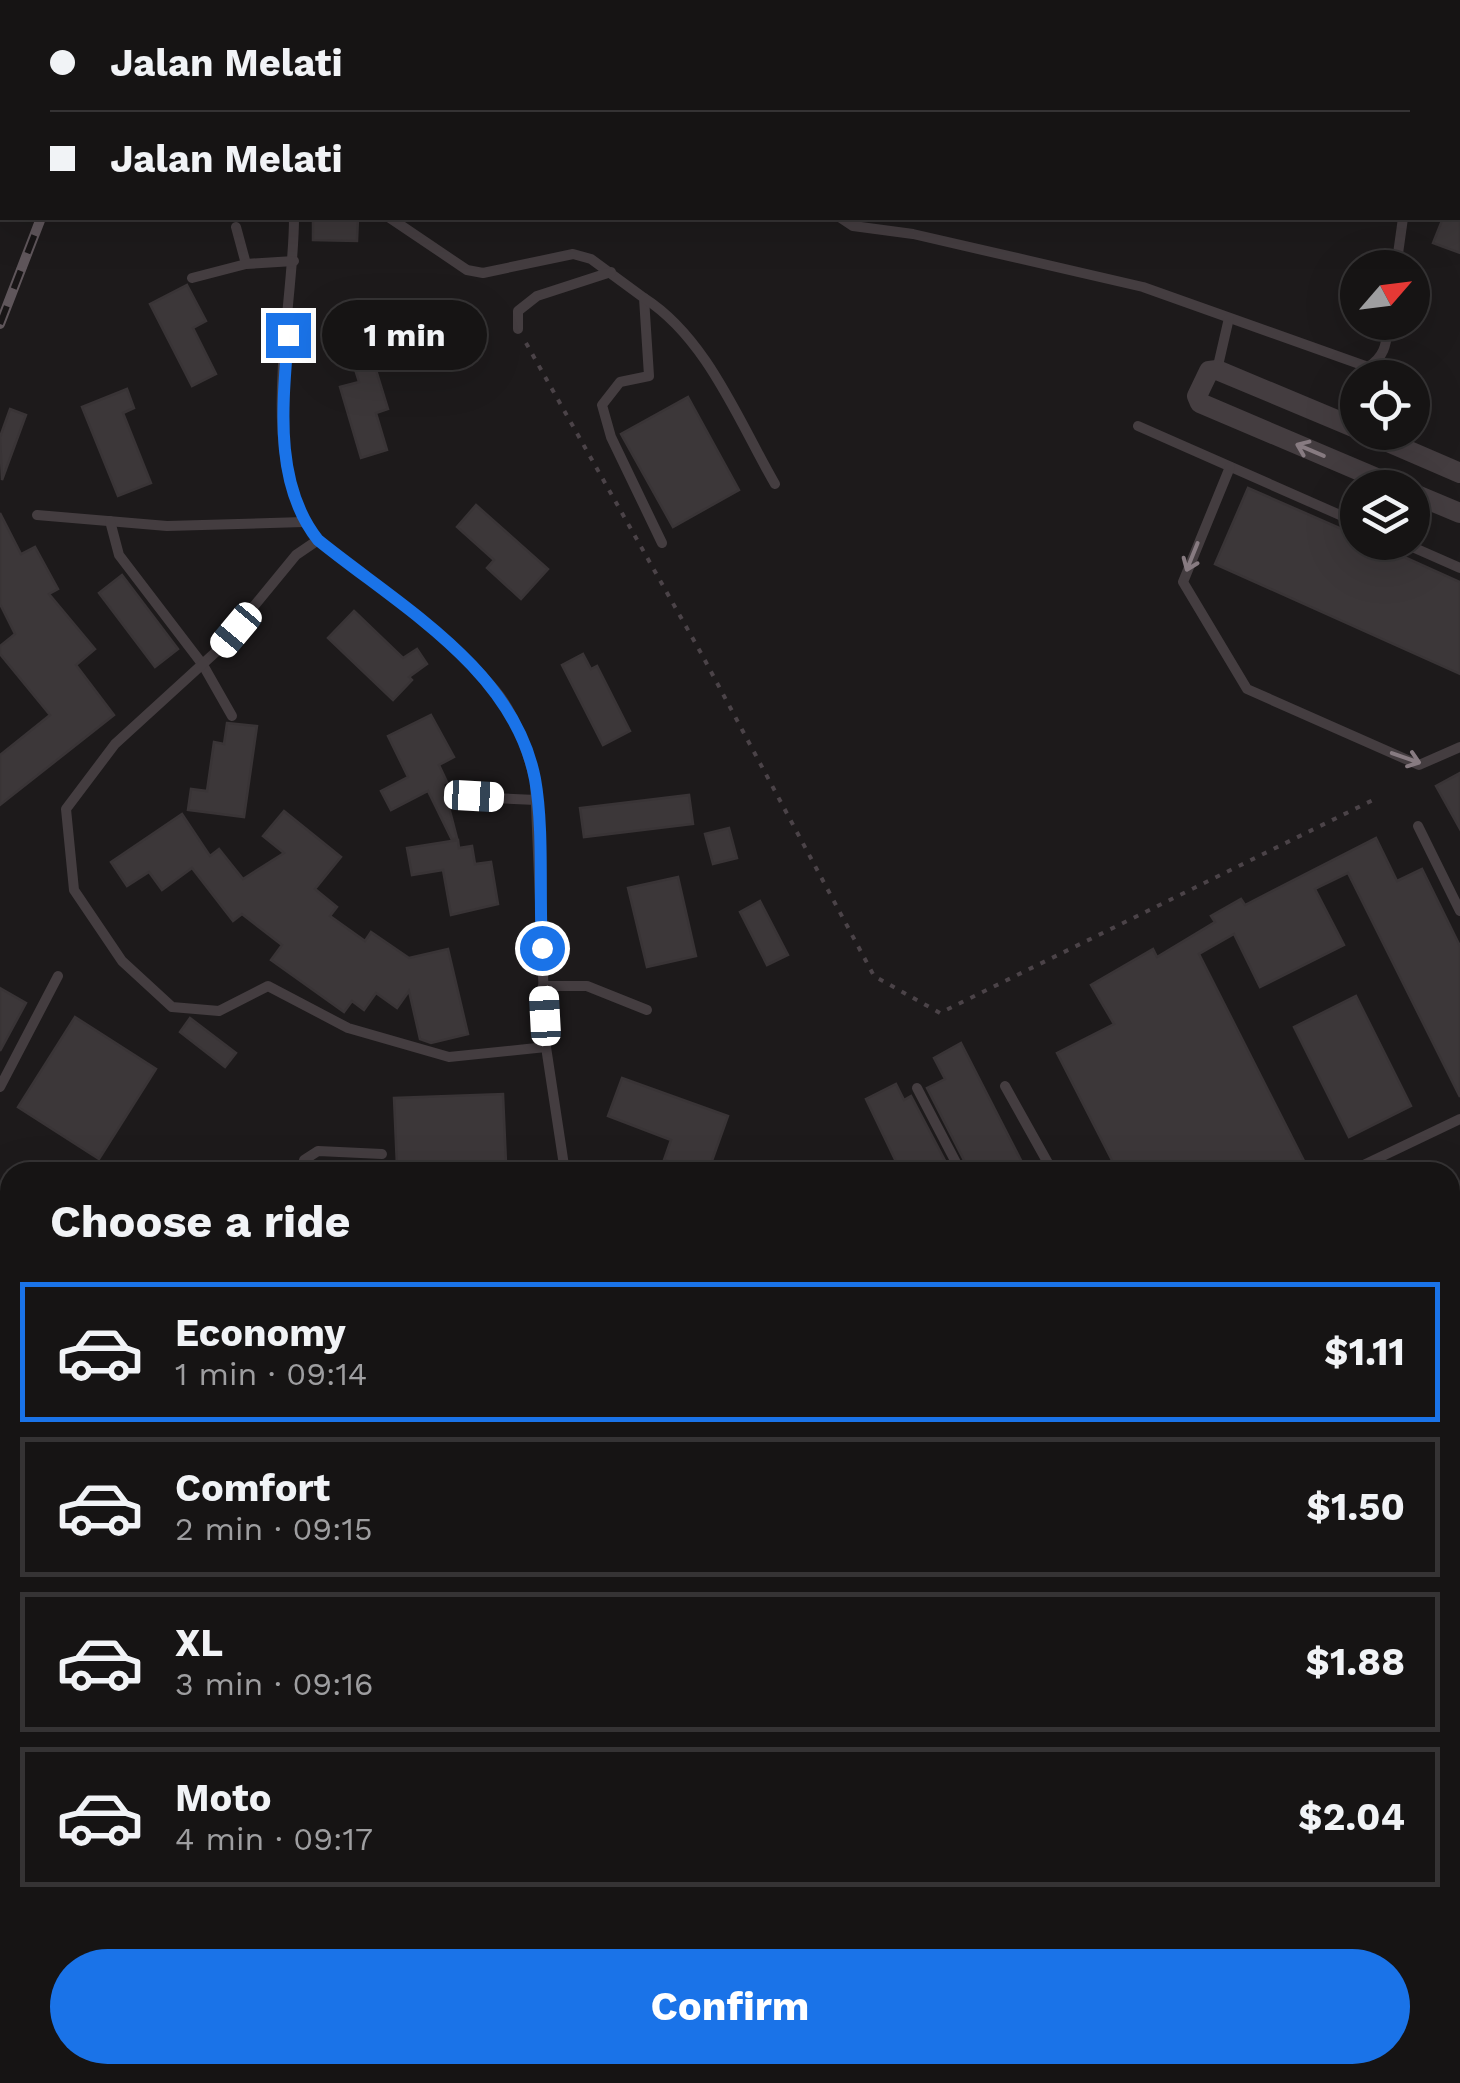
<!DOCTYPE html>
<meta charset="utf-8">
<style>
body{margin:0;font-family:"Work Sans",sans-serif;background:#232122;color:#f1f3f6;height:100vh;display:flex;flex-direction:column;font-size:38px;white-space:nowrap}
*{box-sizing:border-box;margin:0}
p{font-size:32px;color:#9e9ea0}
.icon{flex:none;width:55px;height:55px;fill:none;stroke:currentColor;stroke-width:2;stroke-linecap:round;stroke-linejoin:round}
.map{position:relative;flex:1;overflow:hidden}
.drawer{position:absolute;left:0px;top:1162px;width:1460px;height:922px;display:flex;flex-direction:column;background:#161414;border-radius:30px 30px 0 0;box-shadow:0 10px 40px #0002,0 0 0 2px #353334}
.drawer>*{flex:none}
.top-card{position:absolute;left:0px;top:0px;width:1460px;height:220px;box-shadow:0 10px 40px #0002,0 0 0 2px #353334;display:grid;align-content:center;height:220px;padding:0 50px;background:#161414}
.needle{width:65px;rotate:62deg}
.buttons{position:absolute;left:1340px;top:250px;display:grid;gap:20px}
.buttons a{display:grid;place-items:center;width:90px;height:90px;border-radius:50%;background:#161414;box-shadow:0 10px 40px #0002,0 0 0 2px #353334;font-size:50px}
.end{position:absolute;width:45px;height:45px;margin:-22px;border:12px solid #1a73e8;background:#fff;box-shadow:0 0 0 5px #fff}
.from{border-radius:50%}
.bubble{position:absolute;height:70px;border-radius:35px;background:#161414;box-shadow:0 10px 40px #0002,0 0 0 2px #353334;font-size:32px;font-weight:700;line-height:70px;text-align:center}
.car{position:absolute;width:30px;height:60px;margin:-30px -15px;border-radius:12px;box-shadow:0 0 8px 2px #0007;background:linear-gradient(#fff 24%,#345 0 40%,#fff 0 76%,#345 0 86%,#fff 0)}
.top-card b{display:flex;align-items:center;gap:35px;height:95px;font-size:38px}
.top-card b+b{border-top:2px solid #353334}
.top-card i{width:25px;height:25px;background:#f1f3f6}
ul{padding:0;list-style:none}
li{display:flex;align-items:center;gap:30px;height:140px;margin:0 20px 15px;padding:0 30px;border:5px solid #353334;border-radius:0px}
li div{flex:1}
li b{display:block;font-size:38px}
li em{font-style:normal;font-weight:700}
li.current{border-color:#1a73e8}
li>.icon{width:90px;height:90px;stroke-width:1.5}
h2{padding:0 50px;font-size:45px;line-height:120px}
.cta{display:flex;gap:20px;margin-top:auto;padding:20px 50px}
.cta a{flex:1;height:115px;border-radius:60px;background:#1a73e8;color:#fff;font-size:40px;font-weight:700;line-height:115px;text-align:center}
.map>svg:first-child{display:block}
</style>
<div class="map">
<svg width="1460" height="2083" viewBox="0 0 1460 2083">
<rect width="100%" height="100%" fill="#1d1a1b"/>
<!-- built -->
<path fill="#2a2627" d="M0 0H91L2 2 0 203Z"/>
<!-- building -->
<g fill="#3c3739" stroke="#393436" stroke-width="2.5">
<path d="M313 218H358L357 241 313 240Z"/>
<path d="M1443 218H1460V253L1433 243Z"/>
<path d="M187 285 206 321 193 328 216 374 192 386 150 304Z"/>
<path d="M373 360 388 409 376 413 387 450 361 458 340 387 359 382 354 366Z"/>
<path d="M127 389 134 408 123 413 151 483 118 496 82 407Z"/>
<path d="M688 397 739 490 673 527 621 434Z"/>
<path d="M10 409 26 415 2 480 0 437Z"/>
<path d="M1248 488 1358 536V542H1371L1460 582V674L1215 564Z"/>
<path d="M476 505 548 569 521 599 487 568 494 560 457 527Z"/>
<path d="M0 513 21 554 35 547 58 589 49 594 95 649 76 665 114 715 0 805V755L50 715 0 654V646L15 634 0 604Z"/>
<path d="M122 575 178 649 155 667 99 593Z"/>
<path d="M354 611 403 658 417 649 427 664 409 677 412 680 393 700 328 638Z"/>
<path d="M583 654 591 669 597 666 630 731 603 745 562 665Z"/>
<path d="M431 715 454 757 439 765 447 782 443 784 457 838 452 840 428 791 391 810 381 791 408 777 388 736Z"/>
<path d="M227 723 257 726 244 817 188 810 191 789 207 791 214 742 224 744Z"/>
<path d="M1460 773V829L1436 786Z"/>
<path d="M689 795 693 824 584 837 580 808Z"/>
<path d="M284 811 341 857 315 889 337 907 330 916 365 941 371 932 409 958 448 949 468 1034 431 1043 420 1039 409 991 397 1008 376 993 364 1010 352 1001 344 1012 271 960 282 945 242 914 233 921 192 868 162 890 149 872 127 886 111 862 182 814 210 856 219 849 243 879 284 853 263 836Z"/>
<path d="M729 828 737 858 713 864 705 834Z"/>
<path d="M1376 838 1397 881 1422 869 1460 946V1097L1348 873 1315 889 1344 945 1260 987 1234 934 1199 954 1304 1161 1281 1172H1118L1057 1053 1114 1024 1091 985 1153 949 1157 957 1215 922 1211 916 1241 899 1245 905Z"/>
<path d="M458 840 459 848 472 846 475 864 491 862 498 904 451 915 443 870 412 875 407 848Z"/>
<path d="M678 877 696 956 647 967 628 888Z"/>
<path d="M760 901 788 955 767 965 740 912Z"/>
<path d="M0 988 26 1003 0 1051Z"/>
<path d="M1356 996 1411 1106 1349 1137 1294 1027Z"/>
<path d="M75 1017 156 1069 99 1159 18 1107Z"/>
<path d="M190 1018 236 1053 225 1067 180 1032Z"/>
<path d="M961 1043 1027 1172H970L927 1088 945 1079 934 1058Z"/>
<path d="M622 1078 728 1116 708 1172 664 1160 671 1140 608 1116Z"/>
<path d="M896 1084 904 1100 911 1096 951 1172H901L866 1099Z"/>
<path d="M503 1094 506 1163 397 1167 394 1098Z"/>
</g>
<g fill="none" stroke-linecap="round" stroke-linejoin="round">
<!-- path -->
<path stroke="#4b4348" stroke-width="4" stroke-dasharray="5 8" stroke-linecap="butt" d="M526 343 701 653 874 976 940 1013 1373 800"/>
<!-- service -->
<g stroke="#443d40" stroke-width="10">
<path d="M12 0H24"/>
<path d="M879 0 886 2"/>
<path d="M294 218C294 313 254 460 318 540 377 587 446 631 495 690 516 715 527 750 535 781L546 1047 565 1172"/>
<path d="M390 218 467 270 483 273 573 254 591 259 644 298 649 376 620 382 602 405 611 437 662 543"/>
<path d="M841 218 853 226 913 234 1143 287 1368 367C1386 356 1386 343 1389 322"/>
<path d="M236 227 246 264"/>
<path d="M1396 268 1403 218"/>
<path d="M192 278 246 264 294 261"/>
<path d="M644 298C707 338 739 422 775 484"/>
<path d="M518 329V311L537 296 611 272"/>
<path d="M1217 370 1229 318"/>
<path d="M1138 426 1358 523"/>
<path d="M1230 467 1183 582 1247 689 1419 765 1460 747"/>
<path d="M37 515 167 526 304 522"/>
<path d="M110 521 119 555 203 665 232 716"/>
<path d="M318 540 296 555 218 650 115 744 66 809 74 890 122 961 172 1007 219 1011 268 986 348 1028 449 1057 546 1047"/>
<path d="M1401 542 1460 568"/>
<path d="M474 797 536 800"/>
<path d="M1418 826 1460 911"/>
<path d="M543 986H587L647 1010"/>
<path d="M1005 1086 1053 1172"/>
<path d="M0 1087 58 976"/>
<path d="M917 1088 961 1172"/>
<path d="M302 1172 304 1160 318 1151 382 1154"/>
<path d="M1349 1172 1460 1119"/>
<path d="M1450 1438 1460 1433"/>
<path d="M1450 1542 1460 1537"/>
<path d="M0 1629 10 1634"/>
<path d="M0 1721 10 1724"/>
<path d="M1450 1919 1460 1936"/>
<path d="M0 1981 10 1970"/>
<path d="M0 2005 10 2012"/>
<path d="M1450 2038 1460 2051"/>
<path d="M0 2068 10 2070"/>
<path d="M38 2075 71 2081"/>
<path d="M175 2075 189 2083"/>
<path d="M1078 2075 1084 2083"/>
<path d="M266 2083 268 2075"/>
<path d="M357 2083 359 2075"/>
<path d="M754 2083 755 2075"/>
<path d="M1219 2083 1227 2075"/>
</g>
<!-- minor -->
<g stroke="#443d40" stroke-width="20">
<path d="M1298 0 1304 2"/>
<path d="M213 2V0"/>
<path d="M1458 67 1460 68"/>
<path d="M1358 429 1217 370 1209 371 1197 396 1200 403 1400 488"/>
<path d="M1365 432 1460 473"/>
<path d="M1412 493 1460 513"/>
<path d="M0 2040 10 2045"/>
</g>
<!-- rail casing -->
<g stroke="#5f565b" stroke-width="10">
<g id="rail">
<path d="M125 2 126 0"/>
<path d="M0 324 41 218"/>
</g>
</g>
<!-- rail -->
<use href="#rail" stroke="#181516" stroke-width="6" stroke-dasharray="19" stroke-linecap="butt"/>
</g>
<!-- one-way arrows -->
<defs><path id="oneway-shaft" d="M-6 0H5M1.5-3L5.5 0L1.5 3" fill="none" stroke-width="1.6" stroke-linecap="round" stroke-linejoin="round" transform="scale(2.5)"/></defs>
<g stroke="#877b81">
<use href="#oneway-shaft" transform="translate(1310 450) rotate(-157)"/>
<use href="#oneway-shaft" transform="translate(1192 557) rotate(112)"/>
<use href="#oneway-shaft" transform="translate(1406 758) rotate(19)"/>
</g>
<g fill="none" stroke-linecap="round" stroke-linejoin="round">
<!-- route -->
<path stroke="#1a73e8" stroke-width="12" d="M288 335C283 403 273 483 318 540 398 605 514 669 535 779 544 829 539 895 542 948"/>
</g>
</svg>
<div class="buttons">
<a><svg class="needle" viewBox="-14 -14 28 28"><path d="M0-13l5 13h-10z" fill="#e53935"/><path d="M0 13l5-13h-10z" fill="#9e9ea0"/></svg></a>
<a><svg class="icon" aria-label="locate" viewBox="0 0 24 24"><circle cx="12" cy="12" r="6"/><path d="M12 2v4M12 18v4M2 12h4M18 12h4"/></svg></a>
<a><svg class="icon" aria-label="layers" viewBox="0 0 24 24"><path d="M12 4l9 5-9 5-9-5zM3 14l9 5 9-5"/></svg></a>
</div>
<i class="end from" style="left:542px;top:948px"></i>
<i class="end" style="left:288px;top:335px"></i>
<div class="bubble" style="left:322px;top:300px;width:165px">1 min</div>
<i class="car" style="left:236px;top:630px;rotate:220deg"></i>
<i class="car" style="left:474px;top:796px;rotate:93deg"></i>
<i class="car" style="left:545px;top:1016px;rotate:357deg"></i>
<div class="top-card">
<b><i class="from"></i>Jalan Melati</b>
<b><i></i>Jalan Melati</b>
</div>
<section class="drawer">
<h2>Choose a ride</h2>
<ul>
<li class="current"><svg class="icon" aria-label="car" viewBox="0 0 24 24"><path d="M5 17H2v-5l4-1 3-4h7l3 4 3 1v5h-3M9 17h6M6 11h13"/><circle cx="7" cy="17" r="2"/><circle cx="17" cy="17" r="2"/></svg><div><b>Economy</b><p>1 min · 09:14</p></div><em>$1.11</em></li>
<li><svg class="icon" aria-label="car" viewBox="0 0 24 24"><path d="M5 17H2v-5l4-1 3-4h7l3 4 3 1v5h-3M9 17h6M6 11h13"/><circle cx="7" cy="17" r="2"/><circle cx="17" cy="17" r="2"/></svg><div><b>Comfort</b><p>2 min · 09:15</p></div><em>$1.50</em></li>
<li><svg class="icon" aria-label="car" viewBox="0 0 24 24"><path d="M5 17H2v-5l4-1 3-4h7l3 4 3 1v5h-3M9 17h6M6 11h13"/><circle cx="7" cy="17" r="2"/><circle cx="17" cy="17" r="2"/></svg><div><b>XL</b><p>3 min · 09:16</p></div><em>$1.88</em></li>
<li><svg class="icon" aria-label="car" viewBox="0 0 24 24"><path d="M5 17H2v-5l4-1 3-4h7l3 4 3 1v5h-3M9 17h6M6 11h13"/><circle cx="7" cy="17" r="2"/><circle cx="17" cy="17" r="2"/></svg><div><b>Moto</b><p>4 min · 09:17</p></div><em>$2.04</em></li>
</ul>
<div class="cta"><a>Confirm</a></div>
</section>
</div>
